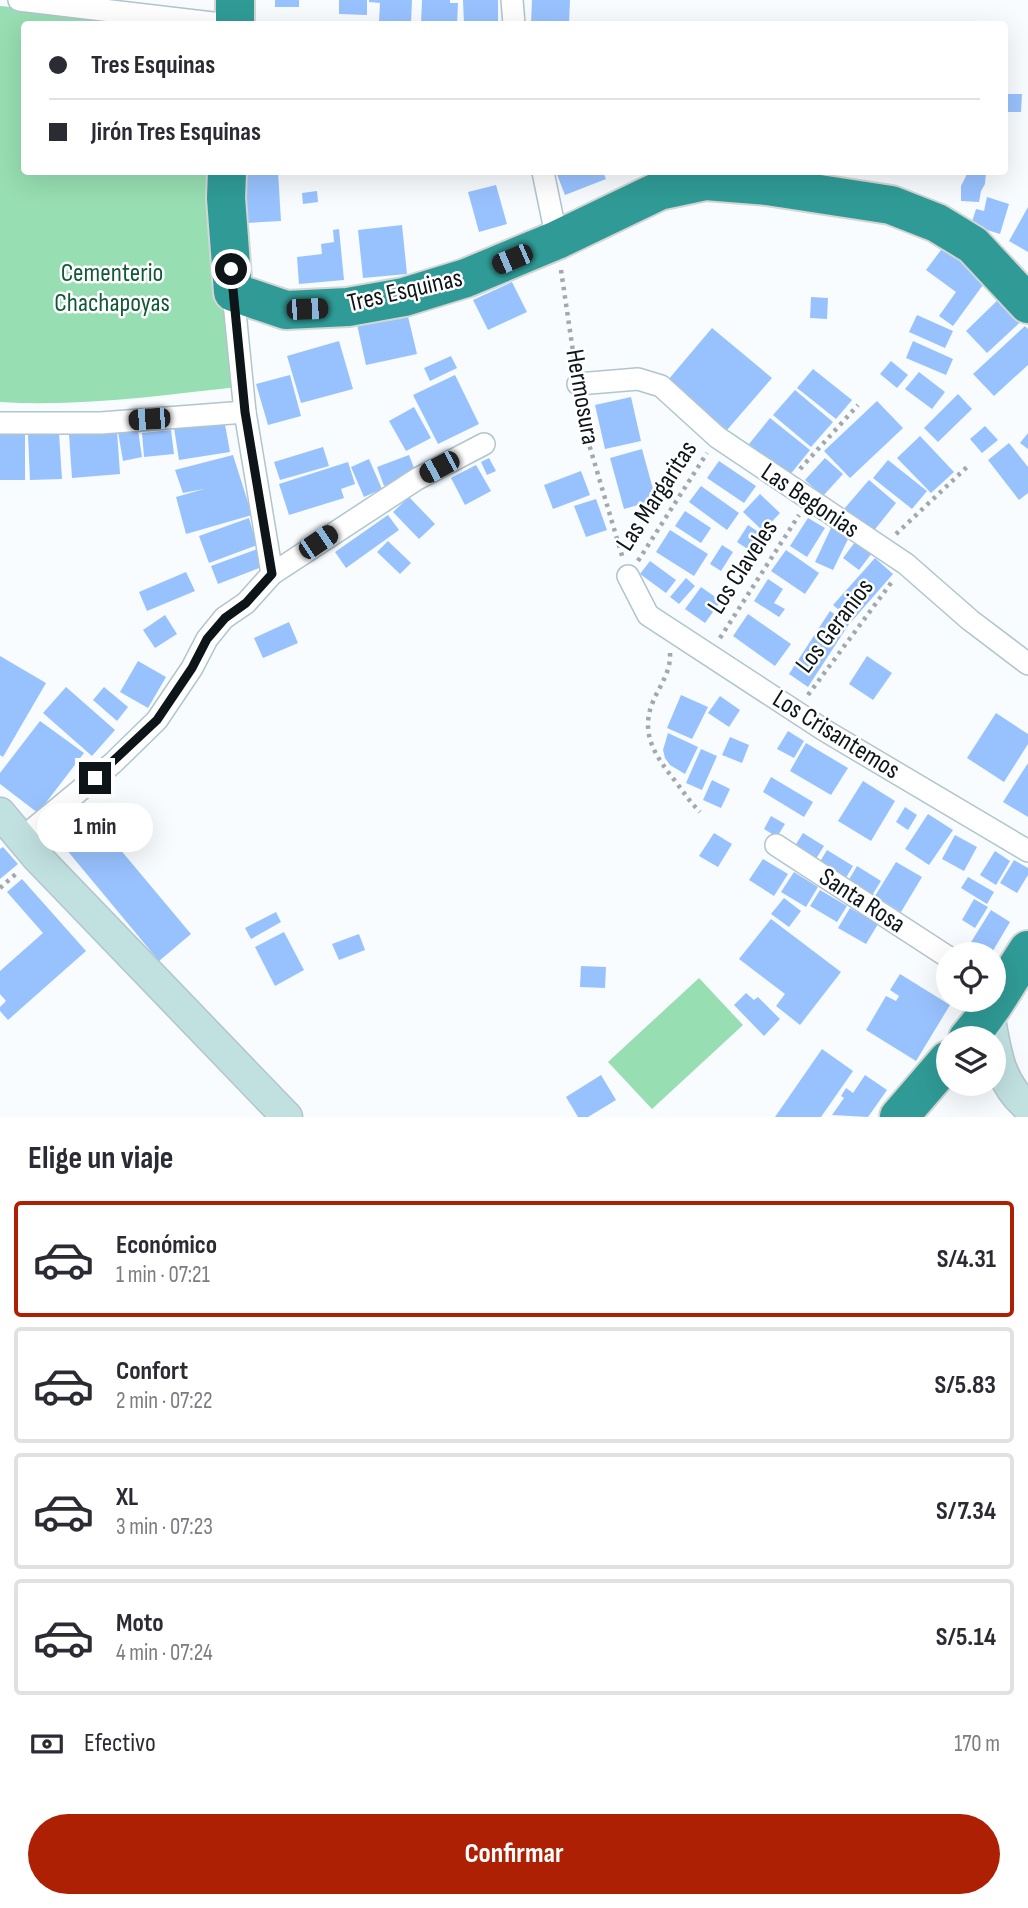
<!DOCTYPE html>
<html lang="es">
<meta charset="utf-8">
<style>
body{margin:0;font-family:"Sofia Sans Condensed",sans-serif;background:#f7f7f7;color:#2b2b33;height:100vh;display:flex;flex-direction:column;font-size:26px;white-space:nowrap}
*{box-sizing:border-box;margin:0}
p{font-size:23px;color:#7c7c81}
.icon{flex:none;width:38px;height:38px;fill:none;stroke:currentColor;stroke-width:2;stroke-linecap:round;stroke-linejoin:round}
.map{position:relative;height:1117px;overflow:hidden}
.drawer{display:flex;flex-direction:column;background:#fff;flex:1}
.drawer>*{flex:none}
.guide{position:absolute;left:21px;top:21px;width:987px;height:154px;border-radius:7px;box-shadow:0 7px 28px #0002;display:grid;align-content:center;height:154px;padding:0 28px;background:#fff}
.buttons{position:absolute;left:936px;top:942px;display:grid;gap:14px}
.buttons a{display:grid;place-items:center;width:70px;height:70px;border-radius:50%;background:#fff;box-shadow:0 7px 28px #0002;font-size:35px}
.end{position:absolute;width:32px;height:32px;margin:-16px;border:9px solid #0e1518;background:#fff;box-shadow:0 0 0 4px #fff}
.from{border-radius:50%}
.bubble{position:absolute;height:49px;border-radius:24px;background:#fff;box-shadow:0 7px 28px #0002;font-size:23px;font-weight:700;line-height:49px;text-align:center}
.car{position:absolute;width:21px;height:42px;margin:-21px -10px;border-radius:9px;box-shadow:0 0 5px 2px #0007;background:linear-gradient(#222 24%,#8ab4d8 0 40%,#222 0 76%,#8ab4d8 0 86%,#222 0)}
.guide b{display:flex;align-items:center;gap:24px;height:66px;font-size:26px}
.guide b+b{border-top:2px solid #e1e1e2}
.guide i{width:18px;height:18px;background:#2b2b33}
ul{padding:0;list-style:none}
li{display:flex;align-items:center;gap:21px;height:116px;margin:0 14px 10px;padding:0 14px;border:4px solid #e1e1e2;border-radius:7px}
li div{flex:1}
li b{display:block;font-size:26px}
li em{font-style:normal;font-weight:700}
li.on{border-color:#ad2003}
li>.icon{width:63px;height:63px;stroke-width:1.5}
h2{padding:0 28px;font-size:32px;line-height:84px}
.pay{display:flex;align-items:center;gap:18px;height:77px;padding:0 28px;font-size:26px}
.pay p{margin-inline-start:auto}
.primary-button{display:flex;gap:14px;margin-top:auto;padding:14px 28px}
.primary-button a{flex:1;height:80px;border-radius:42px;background:#ad2003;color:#fff;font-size:28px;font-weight:700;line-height:80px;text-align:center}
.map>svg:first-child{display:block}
</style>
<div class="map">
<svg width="1028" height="1117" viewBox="0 0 1028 1117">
<rect width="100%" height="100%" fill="#f8fcfe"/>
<!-- green -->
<g fill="#97deb2">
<path d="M0 6 195 24H24V172H213L246 386C164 395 83 407 0 402Z"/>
<path d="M699 978 743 1025 652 1109 608 1062Z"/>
</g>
<!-- building -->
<g fill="#98c2fe">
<rect x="275" y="0" width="24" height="7"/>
<path d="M339 0H367V15L339 14Z"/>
<path d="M369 0H412L411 23 379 22 380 3 369 2Z"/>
<path d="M422 0H450V3H458L457 24H421Z"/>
<path d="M463 0H498V24H464Z"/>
<path d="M532 0H570L569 24H531Z"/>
<path d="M1004 94H1022L1021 112H1004Z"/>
<path d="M244 172H278L281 221 246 223Z"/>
<path d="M556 172H603L606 179 565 195Z"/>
<path d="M968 172H986L985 184 981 191 979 202 961 201V186Z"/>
<path d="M496 185 507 224 479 232 468 192Z"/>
<path d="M317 191 318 202 303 204 302 193Z"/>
<path d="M987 197 1009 204 1000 234 971 225 976 209 984 211Z"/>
<path d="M1028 207V252L1009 241Z"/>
<path d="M402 225 407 274 363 278 358 230Z"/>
<path d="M339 229 344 280 299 284 297 257 322 254 321 244 334 242 333 230Z"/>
<path d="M944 246 988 278 953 326 939 316 956 292 926 270Z"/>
<path d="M512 282 527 312 488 330 473 300Z"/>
<path d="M1007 291 1028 315 987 353 966 331Z"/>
<path d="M811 297 828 298 827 319 810 318Z"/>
<path d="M406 308 417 354 366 365 356 320Z"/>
<path d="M917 315 953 331 945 348 909 332Z"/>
<path d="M1025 326 1028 329V365L994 396 973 374Z"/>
<path d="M712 328 772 378 727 430 668 380Z"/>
<path d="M339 341 353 389 301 403 287 356Z"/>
<path d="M913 341 953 359 946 375 906 358Z"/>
<path d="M451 356 457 368 430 381 424 368Z"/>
<path d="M891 361 908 375 897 388 880 374Z"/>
<path d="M813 369 852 400 836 419 797 388Z"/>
<path d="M919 372 945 392 932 409 905 389Z"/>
<path d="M290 375 301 416 268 425 256 384Z"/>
<path d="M455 375 479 424 438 444 413 395Z"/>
<path d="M795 390 833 422 811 447 773 415Z"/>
<path d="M958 394 972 409 938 442 924 428Z"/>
<path d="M631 397 641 441 605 449 595 405Z"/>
<path d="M877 401 903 428 850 478 824 451Z"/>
<path d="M414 407 431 438 406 451 389 421Z"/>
<path d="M770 418 810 450 789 476 749 444Z"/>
<path d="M224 419 230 452 179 460 174 428Z"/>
<path d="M137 423 142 457 123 461 117 426Z"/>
<path d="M985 426 998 440 982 453 970 439Z"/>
<path d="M171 430 174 454 144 457 142 433Z"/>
<path d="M117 431 120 474 72 478 69 434Z"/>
<path d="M25 433V480H0V434Z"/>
<path d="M59 433 62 479 30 480 28 435Z"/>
<path d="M1028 433V449L1020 443Z"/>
<path d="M920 436 954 472 931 493 897 458Z"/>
<path d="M1009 443 1028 467V493L1019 500 988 460Z"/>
<path d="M323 447 329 466 280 480 274 462Z"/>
<path d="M642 449 656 500 624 509 610 458Z"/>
<path d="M233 455 252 515 186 534 176 497 204 489 183 493 175 470Z"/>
<path d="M409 455 416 473 384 486 377 467Z"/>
<path d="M489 458 496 471 487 475 481 462Z"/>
<path d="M825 458 843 474 823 496 805 480Z"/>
<path d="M369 459 382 489 364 497 351 467Z"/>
<path d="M888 460 927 491 912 509 873 478Z"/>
<path d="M719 461 756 486 744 503 707 478Z"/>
<path d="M348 462 355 484 341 489 344 498 289 515 279 484Z"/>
<path d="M476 465 491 491 465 505 451 478Z"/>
<path d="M581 471 590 495 553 509 544 485Z"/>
<path d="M869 480 896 503 872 533 844 509Z"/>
<path d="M701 486 739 513 727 530 689 502Z"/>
<path d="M760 494 780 513 763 531 743 512Z"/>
<path d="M409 497 435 524 419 539 393 512Z"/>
<path d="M596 499 607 530 586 537 574 506Z"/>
<path d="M685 511 711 528 701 543 675 526Z"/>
<path d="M388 515 399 530 346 568 335 552Z"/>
<path d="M249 518 257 545 209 563 199 536Z"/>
<path d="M808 518 825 528 807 557 790 546Z"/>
<path d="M748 525 763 535 752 552 737 542Z"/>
<path d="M832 526 850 535 833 570 815 562Z"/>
<path d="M670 530 708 554 694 576 656 552Z"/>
<path d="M388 541 411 563 400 574 377 552Z"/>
<path d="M855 542 872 553 859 570 843 558Z"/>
<path d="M722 545 733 552 721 571 710 564Z"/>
<path d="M260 548 267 565 218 584 211 566Z"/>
<path d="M786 550 819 573 805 594 771 571Z"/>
<path d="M875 558 893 574 852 621 833 605Z"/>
<path d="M650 561 676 580 666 593 640 574Z"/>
<path d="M186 572 195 591 147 611 139 592Z"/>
<path d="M686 578 695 586 679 604 670 597Z"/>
<path d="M768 579 783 589 774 603 785 609 779 617 754 601Z"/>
<path d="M701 587 721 601 705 623 685 609Z"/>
<path d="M830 611 849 624 808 687 789 674Z"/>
<path d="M748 614 791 644 775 666 733 636Z"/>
<path d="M165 615 177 634 155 648 143 630Z"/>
<path d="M289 622 298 643 263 658 254 638Z"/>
<path d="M0 656 46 683 3 757 0 755Z"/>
<path d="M867 656 892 673 873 700 849 684Z"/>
<path d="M138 661 166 677 148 708 120 692Z"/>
<path d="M66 687 115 730 92 756 43 713Z"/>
<path d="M104 687 128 707 117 721 93 700Z"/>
<path d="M681 695 708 707 692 739 667 728Z"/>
<path d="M720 696 740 710 729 727 708 713Z"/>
<path d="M996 713 1028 734V744L1004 782 967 758Z"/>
<path d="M40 721 84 753 38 813 0 784V773Z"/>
<path d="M788 731 804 741 794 758 777 749Z"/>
<path d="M668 733 698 747 685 774 670 765 665 758 663 750Z"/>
<path d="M730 737 749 745 742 763 722 755Z"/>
<path d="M806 743 848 768 831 795 790 771Z"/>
<path d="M701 749 717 756 702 790 686 783Z"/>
<path d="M1028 763V817L1003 802Z"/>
<path d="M771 777 813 802 804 817 763 792Z"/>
<path d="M712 780 730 789 721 808 703 800Z"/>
<path d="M863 781 895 801 871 841 838 821Z"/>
<path d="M83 805 191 934 159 961 51 831Z"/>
<path d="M905 807 917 815 908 830 896 822Z"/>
<path d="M928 814 953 830 929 865 905 849Z"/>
<path d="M771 816 785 824 777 837 764 829Z"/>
<path d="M714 833 732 844 718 867 699 856Z"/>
<path d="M803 833 824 846 814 862 793 849Z"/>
<path d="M955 835 977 847 964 871 942 859Z"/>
<path d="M3 847 18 864 0 879V849Z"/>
<path d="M827 850 853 866 844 881 818 865Z"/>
<path d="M995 851 1010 861 996 885 980 875Z"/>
<path d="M763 859 788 874 774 896 749 880Z"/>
<path d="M1014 860 1028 868V875L1017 893 1000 883Z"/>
<path d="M896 862 922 877 901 912 875 896Z"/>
<path d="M857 866 881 881 871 897 847 883Z"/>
<path d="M794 872 818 887 806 907 781 892Z"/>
<path d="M968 877 994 892 987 904 961 888Z"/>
<path d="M22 879 86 951 8 1020 0 1011V1007L6 1001 0 994V971L43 933 7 892Z"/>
<path d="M820 890 847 906 837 922 810 906Z"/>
<path d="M784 898 801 911 789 927 771 914Z"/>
<path d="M974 899 988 907 975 928 962 920Z"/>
<path d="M850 908 878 924 866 944 838 928Z"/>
<path d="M991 910 1010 922 991 954H979L968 947Z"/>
<path d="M276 912 281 922 251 939 245 928Z"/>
<path d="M771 919 841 972 800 1025 776 1006 785 994 739 959Z"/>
<path d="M284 932 304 970 275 986 255 947Z"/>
<path d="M359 934 365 950 339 960 332 944Z"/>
<path d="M581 966 606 967 605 988 580 987Z"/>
<path d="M900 974 950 1005 916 1061 866 1030 886 996 896 1001 899 996 890 990Z"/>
<path d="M746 993 754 1000 758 997 780 1019 764 1036 734 1005Z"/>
<path d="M822 1049 853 1071 821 1117H775Z"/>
<path d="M601 1075 616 1100 588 1117H578L566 1097Z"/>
<path d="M865 1075 887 1090 868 1117 832 1115 844 1098 841 1096 846 1088 853 1093Z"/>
</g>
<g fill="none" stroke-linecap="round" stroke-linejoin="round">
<!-- street casing -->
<g stroke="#b1c5cd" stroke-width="24">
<g id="street">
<path d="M19 0 221 24"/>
<path d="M512 0 514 24"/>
<path d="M543 172 557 240"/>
<path d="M233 292 245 412 272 574"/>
<path d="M578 384 638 379 661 386 717 437 906 564 970 620 1028 664"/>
<path d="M0 423H101L245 412"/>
<path d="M628 576 648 615 824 730 1028 851"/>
<path d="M22 838 113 763 157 720 192 668 207 639 224 618 246 603 272 574 417 479 484 444"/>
<path d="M776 845 948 957"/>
</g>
</g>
<!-- secondary casing -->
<g stroke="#b1c5cd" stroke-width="33">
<g id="secondary">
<path d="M0 813 36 856 287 1117"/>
<path d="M989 1014C996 1050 998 1082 1028 1107"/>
</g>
</g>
<!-- highway casing -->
<g stroke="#d4d5d5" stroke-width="42">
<g id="highway">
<path d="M235 24V0"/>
<path d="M227 172 226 198 233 292 286 310 348 307 404 297 466 278 557 240 659 191 706 181 767 186 891 205 937 223 973 245 1028 304"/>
<path d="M968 1038C992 1011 1008 980 1028 950"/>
<path d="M899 1117 948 1060"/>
</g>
</g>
<!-- path -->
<g stroke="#a3a8aa" stroke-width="4.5" stroke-dasharray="3.5 5" stroke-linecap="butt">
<path d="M561 270 575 365"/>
<path d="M581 405 586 434 623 559"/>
<path d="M800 469 858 405"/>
<path d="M896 534 967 467"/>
<path d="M638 561 707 453"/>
<path d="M720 638 799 515"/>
<path d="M670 653C671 673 659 686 652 704 640 736 657 758 676 782 684 793 691 803 700 812"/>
<path d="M808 695 894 579"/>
<path d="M0 888 17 873"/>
</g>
<!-- street -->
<use href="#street" stroke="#fff" stroke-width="21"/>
<!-- secondary -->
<use href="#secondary" stroke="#c1e1e0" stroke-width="30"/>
<!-- highway -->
<use href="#highway" stroke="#309b96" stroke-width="38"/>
</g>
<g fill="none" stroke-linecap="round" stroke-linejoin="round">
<!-- route -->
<path stroke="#0e1518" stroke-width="9" d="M95 778 157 720 192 668 207 639 225 618 246 603 272 574 245 412 231 269"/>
</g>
<g text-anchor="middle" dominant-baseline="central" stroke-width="5" stroke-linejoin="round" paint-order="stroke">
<!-- park labels -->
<g font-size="26" fill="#125a37" stroke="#fff">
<text x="112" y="273">Cementerio<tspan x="112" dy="30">Chachapoyas</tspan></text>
</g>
<!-- street labels -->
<g font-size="26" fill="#0e1518" stroke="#fff">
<text transform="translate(405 291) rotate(-13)">Tres Esquinas</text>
<text transform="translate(582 397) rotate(80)">Hermosura</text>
<text transform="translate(657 496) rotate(-57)">Las Margaritas</text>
<text transform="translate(810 501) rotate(34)">Las Begonias</text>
<text transform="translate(743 567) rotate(-57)">Los Claveles</text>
<text transform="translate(835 626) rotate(-53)">Los Geranios</text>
<text transform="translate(836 735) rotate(32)">Los Crisantemos</text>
<text transform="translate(862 901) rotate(33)">Santa Rosa</text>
</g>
</g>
</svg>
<div class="buttons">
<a><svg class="icon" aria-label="locate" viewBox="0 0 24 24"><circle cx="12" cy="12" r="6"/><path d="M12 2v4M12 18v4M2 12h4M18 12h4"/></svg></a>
<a><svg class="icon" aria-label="layers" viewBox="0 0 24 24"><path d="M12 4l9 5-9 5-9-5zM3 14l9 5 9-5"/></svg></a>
</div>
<i class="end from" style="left:231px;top:269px"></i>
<i class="end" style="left:95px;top:778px"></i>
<div class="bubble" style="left:37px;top:803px;width:116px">1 min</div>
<i class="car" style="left:512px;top:259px;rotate:247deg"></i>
<i class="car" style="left:307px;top:309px;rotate:88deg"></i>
<i class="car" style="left:149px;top:419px;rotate:266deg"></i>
<i class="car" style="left:439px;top:467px;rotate:242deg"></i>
<i class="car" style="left:318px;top:542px;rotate:56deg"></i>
<div class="guide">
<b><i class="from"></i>Tres Esquinas</b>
<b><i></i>Jirón Tres Esquinas</b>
</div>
</div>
<section class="drawer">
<h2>Elige un viaje</h2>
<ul>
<li class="on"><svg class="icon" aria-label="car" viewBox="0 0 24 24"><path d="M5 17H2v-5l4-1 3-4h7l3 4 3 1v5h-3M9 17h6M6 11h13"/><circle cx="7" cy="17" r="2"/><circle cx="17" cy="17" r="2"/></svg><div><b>Económico</b><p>1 min · 07:21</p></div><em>S/4.31</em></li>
<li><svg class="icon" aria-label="car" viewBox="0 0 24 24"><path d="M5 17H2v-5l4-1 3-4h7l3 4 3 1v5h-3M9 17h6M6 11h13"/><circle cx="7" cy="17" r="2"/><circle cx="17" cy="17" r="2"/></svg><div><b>Confort</b><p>2 min · 07:22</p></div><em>S/5.83</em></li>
<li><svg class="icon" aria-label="car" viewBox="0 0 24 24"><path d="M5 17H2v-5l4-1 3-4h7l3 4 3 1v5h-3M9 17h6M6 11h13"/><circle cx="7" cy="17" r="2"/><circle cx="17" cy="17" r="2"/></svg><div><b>XL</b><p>3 min · 07:23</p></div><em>S/7.34</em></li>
<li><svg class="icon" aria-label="car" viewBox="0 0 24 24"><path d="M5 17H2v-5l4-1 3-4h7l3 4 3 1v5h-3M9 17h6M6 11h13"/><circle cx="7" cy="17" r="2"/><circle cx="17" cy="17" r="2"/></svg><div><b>Moto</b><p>4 min · 07:24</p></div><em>S/5.14</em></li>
</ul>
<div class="pay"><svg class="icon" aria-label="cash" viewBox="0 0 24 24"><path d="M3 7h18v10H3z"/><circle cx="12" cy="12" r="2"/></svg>Efectivo<p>170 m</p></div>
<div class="primary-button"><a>Confirmar</a></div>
</section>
